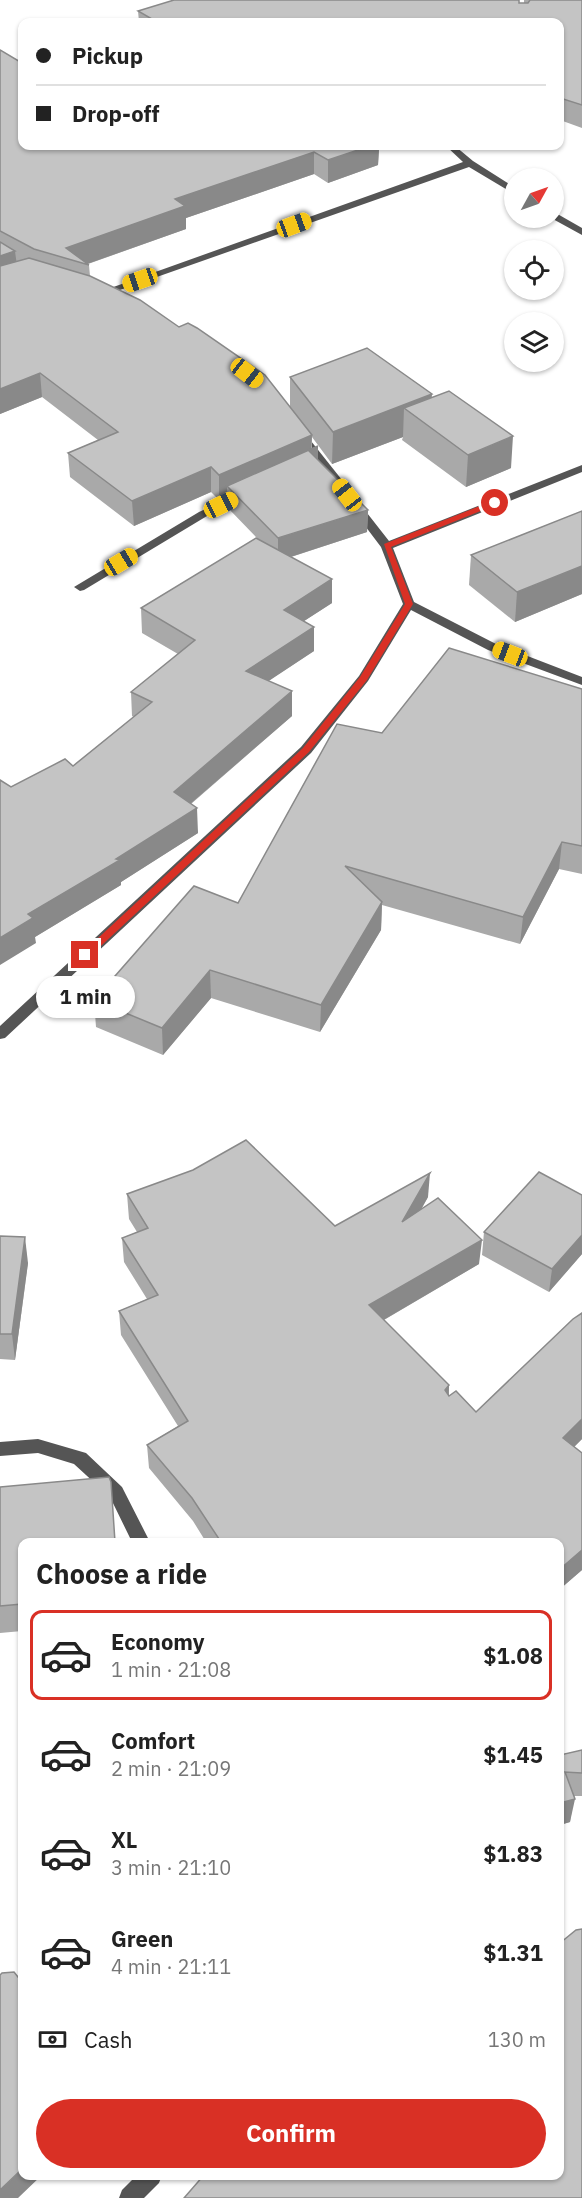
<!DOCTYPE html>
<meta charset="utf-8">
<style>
body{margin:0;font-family:"IBM Plex Sans",sans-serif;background:#f6f6f6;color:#222;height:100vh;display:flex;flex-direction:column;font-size:22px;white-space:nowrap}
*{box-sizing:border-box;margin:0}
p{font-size:20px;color:#767676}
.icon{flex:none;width:33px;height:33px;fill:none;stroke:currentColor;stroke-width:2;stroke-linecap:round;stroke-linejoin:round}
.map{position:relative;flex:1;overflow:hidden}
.panel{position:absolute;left:18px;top:1538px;width:546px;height:642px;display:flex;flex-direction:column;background:#fff;border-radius:12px;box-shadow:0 2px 4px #0004}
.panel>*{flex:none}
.top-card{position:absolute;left:18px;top:18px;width:546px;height:132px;border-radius:12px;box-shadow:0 2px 4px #0004;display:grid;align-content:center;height:132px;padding:0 18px;background:#fff}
.needle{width:39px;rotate:50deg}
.buttons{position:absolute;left:504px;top:168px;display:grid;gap:12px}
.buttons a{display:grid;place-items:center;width:60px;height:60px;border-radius:50%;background:#fff;box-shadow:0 2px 4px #0004;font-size:30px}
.end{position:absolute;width:27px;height:27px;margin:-14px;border:8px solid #d93025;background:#fff;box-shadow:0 0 0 3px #fff}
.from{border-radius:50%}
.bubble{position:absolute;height:42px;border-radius:21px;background:#fff;box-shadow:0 2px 4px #0004;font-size:20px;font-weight:700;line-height:42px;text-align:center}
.car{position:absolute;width:18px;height:36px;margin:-18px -9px;border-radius:8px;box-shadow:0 0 4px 2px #0007;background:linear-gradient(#f5c518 24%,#345 0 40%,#f5c518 0 76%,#345 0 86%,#f5c518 0)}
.top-card b{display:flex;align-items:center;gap:21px;height:57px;font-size:22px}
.top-card b+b{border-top:2px solid #e0e0e0}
.top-card i{width:15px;height:15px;background:#222}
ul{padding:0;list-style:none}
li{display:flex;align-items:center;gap:18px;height:90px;margin:0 12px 9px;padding:0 6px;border:3px solid transparent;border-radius:12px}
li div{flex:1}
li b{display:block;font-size:22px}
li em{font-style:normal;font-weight:700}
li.current{border-color:#d93025}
li>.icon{width:54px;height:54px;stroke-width:1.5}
h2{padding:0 18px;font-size:27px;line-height:72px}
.pay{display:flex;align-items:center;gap:15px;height:66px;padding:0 18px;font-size:22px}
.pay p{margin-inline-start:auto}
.primary-button{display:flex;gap:12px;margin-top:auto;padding:12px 18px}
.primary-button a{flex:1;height:69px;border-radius:36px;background:#d93025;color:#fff;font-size:24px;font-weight:700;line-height:69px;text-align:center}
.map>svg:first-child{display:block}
</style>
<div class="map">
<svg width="582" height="2198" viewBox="0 0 582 2198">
<rect width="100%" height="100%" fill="#fff"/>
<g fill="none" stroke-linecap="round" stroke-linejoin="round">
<!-- minor -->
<g fill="#555" fill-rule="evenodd">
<path d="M446 146H455L473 161 514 187V194L469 167 100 297 91 295 463 162Z"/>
<path d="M554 212 582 228V235L551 218H554Z"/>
<path d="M299 430 303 431 342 480V484H334L295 435V431Z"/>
<path d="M582 465V472L393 548 414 602 496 644 582 677V685L488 650 411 610 368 681 311 753 5 1038 0 1039V1026L301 747 359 676 403 604 381 547 350 506 352 504H360L389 541Z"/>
<path d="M246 490 250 491V495L207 516 84 590 80 591 74 587 199 512Z"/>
<path d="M38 1439 86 1453 122 1487 150 1542H132L110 1497 74 1464 38 1453 0 1456V1442Z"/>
<path d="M137 2175H162L159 2183 144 2198H119L122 2190Z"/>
</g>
</g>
<!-- wall -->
<g fill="#a9a9a9">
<path d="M524 0H582V128L560 120V22H139L138 11 524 3Z"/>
<path d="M0 50 22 146H389L379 149 378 165 328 183 314 174 186 218V229L88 264 89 265 90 276 290 407V377L431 398 511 468 466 487 402 440 403 437 332 464 312 437V449L318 446V460L368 510 367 532 291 557 332 603 304 621 314 627V651L268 681 292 716 191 804 198 833 121 882V885L35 937 36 943 11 787 73 766 134 717 132 716 131 692 178 654 142 633 141 608 257 538 228 508 227 496 219 500 211 492 134 526 70 477 68 453 98 440 42 397 0 414Z"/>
<path d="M582 511V594L515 622 469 585 471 555Z"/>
<path d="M582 689V874L559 869 520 944 382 905 381 930 320 1032 211 998 163 1055 96 1027 94 1000 238 903 382 733Z"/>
<path d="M127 1194 335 1226 428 1197 422 1208 479 1264 384 1320 449 1385V1395L476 1412 582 1313V1439L574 1447 582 1570 560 1589V1542H206L193 1521 149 1468 147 1445 178 1426 121 1335 119 1311 147 1299 124 1262 122 1238 137 1232 129 1219Z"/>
<path d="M582 1195V1254L549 1292 482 1255 484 1232Z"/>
<path d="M0 1236 28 1263 15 1360 0 1359Z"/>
<path d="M0 1487 114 1509 22 1542V1631L0 1633Z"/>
<path d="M582 1750V1796H574L570 1822 560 1825V1755Z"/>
</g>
<!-- shaded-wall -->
<g fill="#898989">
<path d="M362 146H389L379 149 378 165 328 183V160Z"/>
<path d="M314 152V174L186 218V229L87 264 66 248 175 199Z"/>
<path d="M15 251 18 274 0 280V256Z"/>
<path d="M40 373 42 397 0 414V389Z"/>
<path d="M432 394 430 426 404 408 403 437 332 464 333 432Z"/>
<path d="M312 435 311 450 318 446V469L227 486V496L219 500V475Z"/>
<path d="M513 436 511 468 466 487 468 455Z"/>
<path d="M211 467V492L134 526 132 501Z"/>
<path d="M368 510 367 532 278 561V538Z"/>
<path d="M582 566V594L515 622 517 592Z"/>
<path d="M332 579V603L284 634V610Z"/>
<path d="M314 627V651L246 696V671Z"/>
<path d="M292 691V716L175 817 174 792Z"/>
<path d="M197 808 198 833 121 882V885L35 937 36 943 0 965V938L28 914Z"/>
<path d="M562 842 559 869 520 944 523 917Z"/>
<path d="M382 902 381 930 320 1032 321 1005Z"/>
<path d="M210 970 211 998 163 1055 162 1028Z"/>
<path d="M430 1173 428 1197 400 1246 402 1222Z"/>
<path d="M582 1235V1254L549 1292 552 1269Z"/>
<path d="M25 1237 28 1263 15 1360 12 1334Z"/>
<path d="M482 1240 479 1264 368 1329 369 1305Z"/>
<path d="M449 1385 448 1409 445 1390Z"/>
<path d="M582 1419V1439L560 1461 563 1438Z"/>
<path d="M582 1550V1570L560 1589V1569Z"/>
<path d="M575 1799 570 1822 560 1825V1803Z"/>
<path d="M22 2169V2175H42L18 2198H0V2190Z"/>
</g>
<!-- building -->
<g fill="#c4c4c4" stroke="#898989" stroke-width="1.5">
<path d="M174 0H519V3H528L530 0H582V105L560 98V22H157L138 11Z"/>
<path d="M0 50 22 63V146H370L328 160 314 152 175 199 185 206 66 248 89 265 34 249 0 231Z"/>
<path d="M0 242 15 251 0 256Z"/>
<path d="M29 258 90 276 140 300 179 327 188 323 197 328 265 375 312 435 219 475 211 467 132 501 68 453 118 432 40 373 0 389V266Z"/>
<path d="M367 348 432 394 333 432 290 377Z"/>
<path d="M449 391 513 436 468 455 404 408Z"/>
<path d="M318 446 309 451 368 510 278 538 227 486Z"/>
<path d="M582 511V566L517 592 471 555Z"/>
<path d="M256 538 332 579 284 610 314 627 246 671 292 691 174 792 197 808 116 859 120 860 28 914 33 918 0 938V780L11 787 65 759 73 766 152 702 131 692 195 640 141 608Z"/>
<path d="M449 648 582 689V846L562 842 523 917 345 866 382 902 321 1005 210 970 162 1028 94 1000 194 886 238 903 337 724 382 733Z"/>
<path d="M246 1140 335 1226 430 1173 402 1222 438 1198 482 1240 369 1305 449 1385 445 1390 449 1396 456 1391 476 1412 573 1319 582 1313V1419L563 1438 582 1453V1550L560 1569V1542H221L192 1498 147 1445 188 1421 119 1311 158 1295 122 1238 148 1228 127 1194 193 1170Z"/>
<path d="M539 1172 582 1195V1235L552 1269 484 1232Z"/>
<path d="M0 1236 25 1237 12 1334H0Z"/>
<path d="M109 1477 111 1482 115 1542H22V1604L0 1606V1487Z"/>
<path d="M582 1750V1773L565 1772 575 1799 560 1803V1755Z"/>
<path d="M582 1929V2198H184L204 2175H560V1943L576 1930Z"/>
<path d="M14 1972 22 1982V2169L0 2190V1975L2 1973Z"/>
</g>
<!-- route -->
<path fill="#d93025" d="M495 500 499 503 498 504 391 547 413 604 367 680 309 752 88 958H82V953L303 748 360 677 405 604 384 544Z"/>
</svg>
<div class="buttons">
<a><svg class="needle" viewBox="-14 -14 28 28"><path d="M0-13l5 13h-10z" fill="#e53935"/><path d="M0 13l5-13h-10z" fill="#767676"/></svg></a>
<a><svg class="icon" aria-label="locate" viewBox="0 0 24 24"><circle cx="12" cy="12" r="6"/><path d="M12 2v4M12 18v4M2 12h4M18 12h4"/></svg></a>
<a><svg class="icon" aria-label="layers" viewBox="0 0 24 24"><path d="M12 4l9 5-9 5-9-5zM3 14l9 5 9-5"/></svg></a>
</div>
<i class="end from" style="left:495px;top:503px"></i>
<i class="end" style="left:85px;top:955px"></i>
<div class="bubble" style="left:36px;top:976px;width:99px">1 min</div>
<i class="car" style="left:294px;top:225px;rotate:70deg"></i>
<i class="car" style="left:140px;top:280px;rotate:251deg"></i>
<i class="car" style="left:247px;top:373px;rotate:128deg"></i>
<i class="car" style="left:347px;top:495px;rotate:322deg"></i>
<i class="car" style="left:221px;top:505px;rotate:64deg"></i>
<i class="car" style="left:121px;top:562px;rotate:59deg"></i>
<i class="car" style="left:510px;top:654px;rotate:291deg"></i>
<div class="top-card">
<b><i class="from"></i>Pickup</b>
<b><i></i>Drop-off</b>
</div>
<section class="panel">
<h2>Choose a ride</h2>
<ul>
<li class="current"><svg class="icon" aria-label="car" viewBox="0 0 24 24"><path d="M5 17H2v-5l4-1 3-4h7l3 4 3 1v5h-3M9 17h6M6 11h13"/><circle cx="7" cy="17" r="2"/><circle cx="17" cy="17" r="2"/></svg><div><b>Economy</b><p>1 min · 21:08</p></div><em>$1.08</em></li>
<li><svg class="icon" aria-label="car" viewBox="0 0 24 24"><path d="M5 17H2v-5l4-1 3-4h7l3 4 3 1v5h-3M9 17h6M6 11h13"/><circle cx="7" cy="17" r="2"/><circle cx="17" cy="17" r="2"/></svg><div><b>Comfort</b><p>2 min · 21:09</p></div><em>$1.45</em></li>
<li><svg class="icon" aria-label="car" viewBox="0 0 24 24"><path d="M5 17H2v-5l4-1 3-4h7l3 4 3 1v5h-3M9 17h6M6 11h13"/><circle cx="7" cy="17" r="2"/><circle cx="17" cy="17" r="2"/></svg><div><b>XL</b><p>3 min · 21:10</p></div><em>$1.83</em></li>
<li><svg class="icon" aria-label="car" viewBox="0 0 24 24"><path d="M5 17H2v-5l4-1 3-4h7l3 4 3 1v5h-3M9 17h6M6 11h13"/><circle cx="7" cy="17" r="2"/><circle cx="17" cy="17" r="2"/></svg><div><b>Green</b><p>4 min · 21:11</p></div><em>$1.31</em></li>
</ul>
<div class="pay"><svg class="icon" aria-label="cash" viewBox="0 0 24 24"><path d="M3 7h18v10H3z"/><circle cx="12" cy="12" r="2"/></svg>Cash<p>130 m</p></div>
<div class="primary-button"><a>Confirm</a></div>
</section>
</div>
